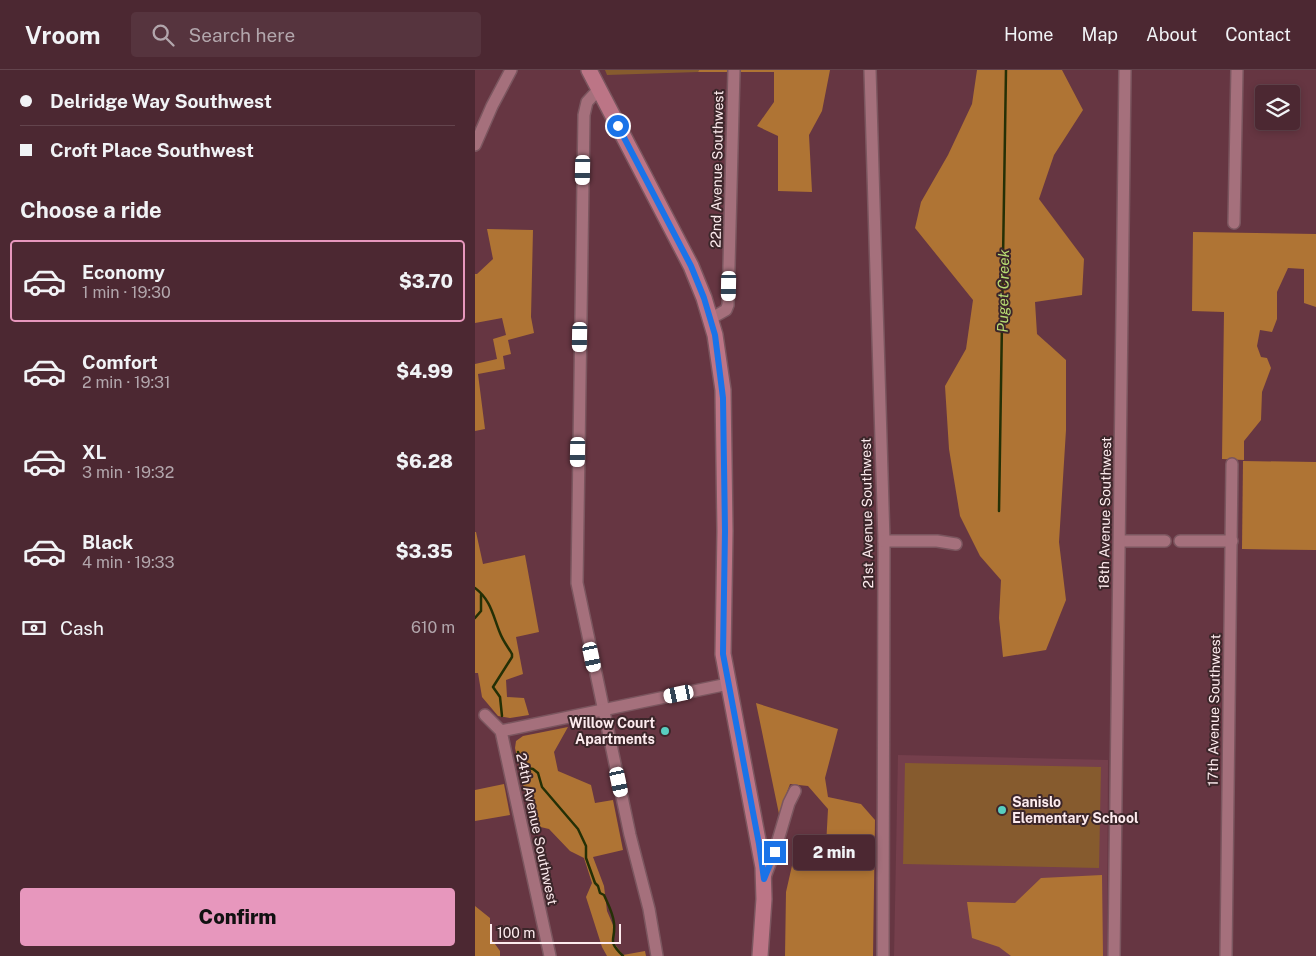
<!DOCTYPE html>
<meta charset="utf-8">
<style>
body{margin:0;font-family:"Public Sans",sans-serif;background:#56343e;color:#f1f3f6;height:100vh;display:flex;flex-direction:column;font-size:19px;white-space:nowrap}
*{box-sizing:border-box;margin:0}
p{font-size:16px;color:#b2a6ac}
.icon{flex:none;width:28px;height:28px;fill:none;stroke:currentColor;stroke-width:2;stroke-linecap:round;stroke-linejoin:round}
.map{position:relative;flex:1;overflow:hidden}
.sheet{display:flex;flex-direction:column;background:#4c2832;width:475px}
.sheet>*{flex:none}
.top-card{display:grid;align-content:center;height:110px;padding:0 20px;background:#4c2832}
.fabs{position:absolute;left:780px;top:15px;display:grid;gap:10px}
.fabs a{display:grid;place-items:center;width:45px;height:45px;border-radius:5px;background:#4c2832;box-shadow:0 2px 8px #0003,0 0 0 1px #63444d;font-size:25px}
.scale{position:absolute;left:15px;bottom:12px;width:131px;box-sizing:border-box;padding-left:5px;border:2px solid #fdebee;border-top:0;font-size:14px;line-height:18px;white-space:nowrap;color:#fdebee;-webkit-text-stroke:4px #3c262a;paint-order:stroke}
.end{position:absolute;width:22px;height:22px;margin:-11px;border:6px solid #1a73e8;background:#fff;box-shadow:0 0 0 2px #fff}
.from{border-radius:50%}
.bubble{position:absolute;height:35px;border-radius:5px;background:#4c2832;box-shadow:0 2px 8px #0003,0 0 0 1px #63444d;font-size:16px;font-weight:800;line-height:35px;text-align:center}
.car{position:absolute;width:15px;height:30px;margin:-15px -8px;border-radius:6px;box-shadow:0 0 4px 1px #0007;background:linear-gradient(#fff 24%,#345 0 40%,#fff 0 76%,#345 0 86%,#fff 0)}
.top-card b{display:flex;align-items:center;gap:18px;height:48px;font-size:19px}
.top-card b+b{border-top:1px solid #63444d}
.top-card i{width:12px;height:12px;background:#f1f3f6}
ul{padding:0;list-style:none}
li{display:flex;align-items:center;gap:15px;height:82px;margin:0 10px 8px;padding:0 10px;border:2px solid transparent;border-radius:5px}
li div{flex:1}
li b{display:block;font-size:19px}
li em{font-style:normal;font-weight:800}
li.active{border-color:#e797bd}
li>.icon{width:45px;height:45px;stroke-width:1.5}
h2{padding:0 20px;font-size:22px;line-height:60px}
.pay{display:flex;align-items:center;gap:12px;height:55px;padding:0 20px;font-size:19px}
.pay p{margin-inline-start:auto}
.action{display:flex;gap:10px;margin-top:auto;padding:10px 20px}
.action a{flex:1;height:58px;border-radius:5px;background:#e797bd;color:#111;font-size:20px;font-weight:800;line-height:58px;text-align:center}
header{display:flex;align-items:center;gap:30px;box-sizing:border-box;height:70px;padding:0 25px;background:#4c2832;border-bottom:1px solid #63444d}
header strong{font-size:24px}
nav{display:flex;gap:28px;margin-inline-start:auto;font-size:18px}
.search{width:350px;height:45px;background:#56343e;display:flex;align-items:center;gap:12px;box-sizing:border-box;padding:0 18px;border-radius:5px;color:#b2a6ac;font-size:19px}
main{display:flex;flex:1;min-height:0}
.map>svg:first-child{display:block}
</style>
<header>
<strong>Vroom</strong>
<div class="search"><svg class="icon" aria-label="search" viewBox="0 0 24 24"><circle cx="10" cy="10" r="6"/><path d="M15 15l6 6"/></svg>Search here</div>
<nav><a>Home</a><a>Map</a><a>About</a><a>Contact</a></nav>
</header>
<main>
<section class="sheet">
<div class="top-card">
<b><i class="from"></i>Delridge Way Southwest</b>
<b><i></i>Croft Place Southwest</b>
</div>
<h2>Choose a ride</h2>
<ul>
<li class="active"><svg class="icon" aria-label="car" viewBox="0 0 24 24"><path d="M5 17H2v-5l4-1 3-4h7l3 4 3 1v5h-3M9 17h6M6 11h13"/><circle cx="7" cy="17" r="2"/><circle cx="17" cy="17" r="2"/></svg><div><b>Economy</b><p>1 min · 19:30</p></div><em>$3.70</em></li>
<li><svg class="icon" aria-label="car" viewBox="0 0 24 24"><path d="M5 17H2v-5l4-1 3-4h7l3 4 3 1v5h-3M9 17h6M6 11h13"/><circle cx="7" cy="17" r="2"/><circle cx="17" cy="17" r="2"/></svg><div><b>Comfort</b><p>2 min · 19:31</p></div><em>$4.99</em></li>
<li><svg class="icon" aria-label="car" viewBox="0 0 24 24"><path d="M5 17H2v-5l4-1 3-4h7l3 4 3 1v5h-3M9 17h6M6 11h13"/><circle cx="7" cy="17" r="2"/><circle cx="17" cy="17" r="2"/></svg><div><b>XL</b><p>3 min · 19:32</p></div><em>$6.28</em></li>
<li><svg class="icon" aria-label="car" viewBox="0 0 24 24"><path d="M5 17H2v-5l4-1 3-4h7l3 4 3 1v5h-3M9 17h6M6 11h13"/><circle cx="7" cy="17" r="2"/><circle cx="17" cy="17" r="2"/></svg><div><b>Black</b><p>4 min · 19:33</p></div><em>$3.35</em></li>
</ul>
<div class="pay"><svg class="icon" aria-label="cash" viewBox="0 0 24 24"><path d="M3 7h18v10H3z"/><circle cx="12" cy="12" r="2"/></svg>Cash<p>610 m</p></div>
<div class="action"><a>Confirm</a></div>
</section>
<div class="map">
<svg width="841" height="886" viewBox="0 0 841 886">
<rect width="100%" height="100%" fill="#663642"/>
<!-- built -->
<path fill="#753f4c" d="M423 685 633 690 632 886H419Z"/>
<!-- green -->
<g fill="#865b2e">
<path d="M130 0H224L223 2 132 5Z"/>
<path d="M430 693 626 697 624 798 428 794Z"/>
</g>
<!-- forest -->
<g fill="#af7434">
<path d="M224 0H355L347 41 334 65 337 122 303 121V66L282 56 299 32V2H223Z"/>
<path d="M502 0H587L608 40 579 85 564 129 609 189 607 225 560 232 562 264 591 290V360L584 472 591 530 571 580 528 587 524 548 526 510 505 486 485 446 474 379 470 316 491 279 498 230 440 158 446 132 473 85 497 34Z"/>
<path d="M12 159 58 160 56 247 59 263 33 270 36 284 28 286 30 299 3 304 10 359 0 361V294L22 289 18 269 31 265 27 248 0 253V204H2L18 189Z"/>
<path d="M718 162 841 164V237L829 233V199L813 198 802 222V249L797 262 785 260 782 276 786 287 792 288 796 298 787 322 786 350 769 371V390L747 389 749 242 717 241Z"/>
<path d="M768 391 841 392V480L767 479Z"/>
<path d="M0 462H1L8 494 50 485 64 562 41 567 48 604 31 610 32 627 49 628 54 645 35 648 23 646 7 627 3 603H0Z"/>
<path d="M281 633 363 659 350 708 353 727 386 734 400 750 398 886H310L311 822 321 778 351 776 353 739 333 716 315 714 304 744Z"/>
<path d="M93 657 79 682 83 701 116 715 120 733 138 730 148 780 118 787 129 816 132 841 138 855 139 873 148 885 170 881 171 886H132L127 877 111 827 117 813 109 788 95 781 74 759 57 755 40 678 41 671 48 666Z"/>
<path d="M29 714 35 745 0 751V720Z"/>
<path d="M627 805 628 886H536L524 877 497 868 492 832 540 833 566 808Z"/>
<path d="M0 836 15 848V867L25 881V886H0Z"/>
</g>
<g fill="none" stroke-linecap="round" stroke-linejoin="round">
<!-- stream -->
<g stroke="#243006" stroke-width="2.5">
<path d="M524 441 531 0"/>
<path d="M0 518C16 530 18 546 25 563 28 571 33 577 37 584V587L18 617 25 627 27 646"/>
<path d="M0 548 6 541V525"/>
<path d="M43 682 48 697 58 699 63 703 67 717 103 759 111 776V788L120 813 123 816 125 823 129 825C133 834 138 843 139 853 141 872 131 869 148 886"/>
</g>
<!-- minor casing -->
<g stroke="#7b565f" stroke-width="14">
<g id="minor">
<path d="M395 0 409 471 408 886"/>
<path d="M124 19 112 32 109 45 102 513 155 765 174 839 182 886"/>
<path d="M0 75 17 36 36 0"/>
<path d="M759 153 762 0"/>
<path d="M235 249 251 240 253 235 259 0"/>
<path d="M409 471H462L481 474"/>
<path d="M645 471H690"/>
<path d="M705 471H757"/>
<path d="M10 645 26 661 75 886"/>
<path d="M26 661 253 614"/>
<path d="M290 807 301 777 314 733 320 721"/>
<path d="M639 886 650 0"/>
<path d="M751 886 757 394"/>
</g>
</g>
<!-- major casing -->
<g stroke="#7b565f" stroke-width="18">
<path id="major" d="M114 0 216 196 229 228 240 265 248 320 250 461 248 584 288 797 289 829 285 886"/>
</g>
<!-- minor -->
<use href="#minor" stroke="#a5707c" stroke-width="11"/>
<!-- major -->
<use href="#major" stroke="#bc7586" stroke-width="15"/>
</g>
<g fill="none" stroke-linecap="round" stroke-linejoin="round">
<!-- route -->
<path stroke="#1a73e8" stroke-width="6" d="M143 56 216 196 229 228 240 265 248 328 250 461 248 584 284 774 289 809 300 782"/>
</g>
<!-- markers -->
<g fill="#58cec0" stroke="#3c262a" stroke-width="2">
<circle cx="190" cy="661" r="5"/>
<circle cx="527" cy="740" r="5"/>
</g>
<g text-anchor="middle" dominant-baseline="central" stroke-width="4" stroke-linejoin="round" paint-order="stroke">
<!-- street labels -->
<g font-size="14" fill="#fdebee" stroke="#3c262a">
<text transform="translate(242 99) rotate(-89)">22nd Avenue Southwest</text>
<text transform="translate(392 443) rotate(-91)">21st Avenue Southwest</text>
<text transform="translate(630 443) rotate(-89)">18th Avenue Southwest</text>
<text transform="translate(739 640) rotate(-89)">17th Avenue Southwest</text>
<text transform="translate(62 759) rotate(78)">24th Avenue Southwest</text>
</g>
<!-- poi labels -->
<g font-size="14" font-weight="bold" fill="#fdebee" stroke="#3c262a" text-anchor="end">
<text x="180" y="653">Willow Court<tspan x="180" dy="16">Apartments</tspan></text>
<text x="537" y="732" text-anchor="start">Sanislo<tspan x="537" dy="16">Elementary School</tspan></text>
</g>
<!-- water labels -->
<g font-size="15" font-style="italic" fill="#b7dc73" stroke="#3c262a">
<text transform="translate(528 221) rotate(-89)">Puget Creek</text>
</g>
</g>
</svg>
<div class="fabs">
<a><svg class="icon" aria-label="layers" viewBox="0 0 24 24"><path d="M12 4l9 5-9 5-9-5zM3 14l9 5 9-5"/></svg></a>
</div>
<div class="scale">100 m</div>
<i class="end from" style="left:143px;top:56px"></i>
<i class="end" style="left:300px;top:782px"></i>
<div class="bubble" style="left:318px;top:765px;width:82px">2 min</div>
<i class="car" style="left:108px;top:100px;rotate:181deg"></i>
<i class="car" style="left:254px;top:216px;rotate:181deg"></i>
<i class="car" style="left:105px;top:267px;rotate:181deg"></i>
<i class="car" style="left:103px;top:382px;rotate:181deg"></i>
<i class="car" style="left:117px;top:587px;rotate:168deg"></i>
<i class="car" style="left:204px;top:624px;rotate:258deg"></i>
<i class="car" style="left:144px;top:712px;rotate:168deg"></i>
</div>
</main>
